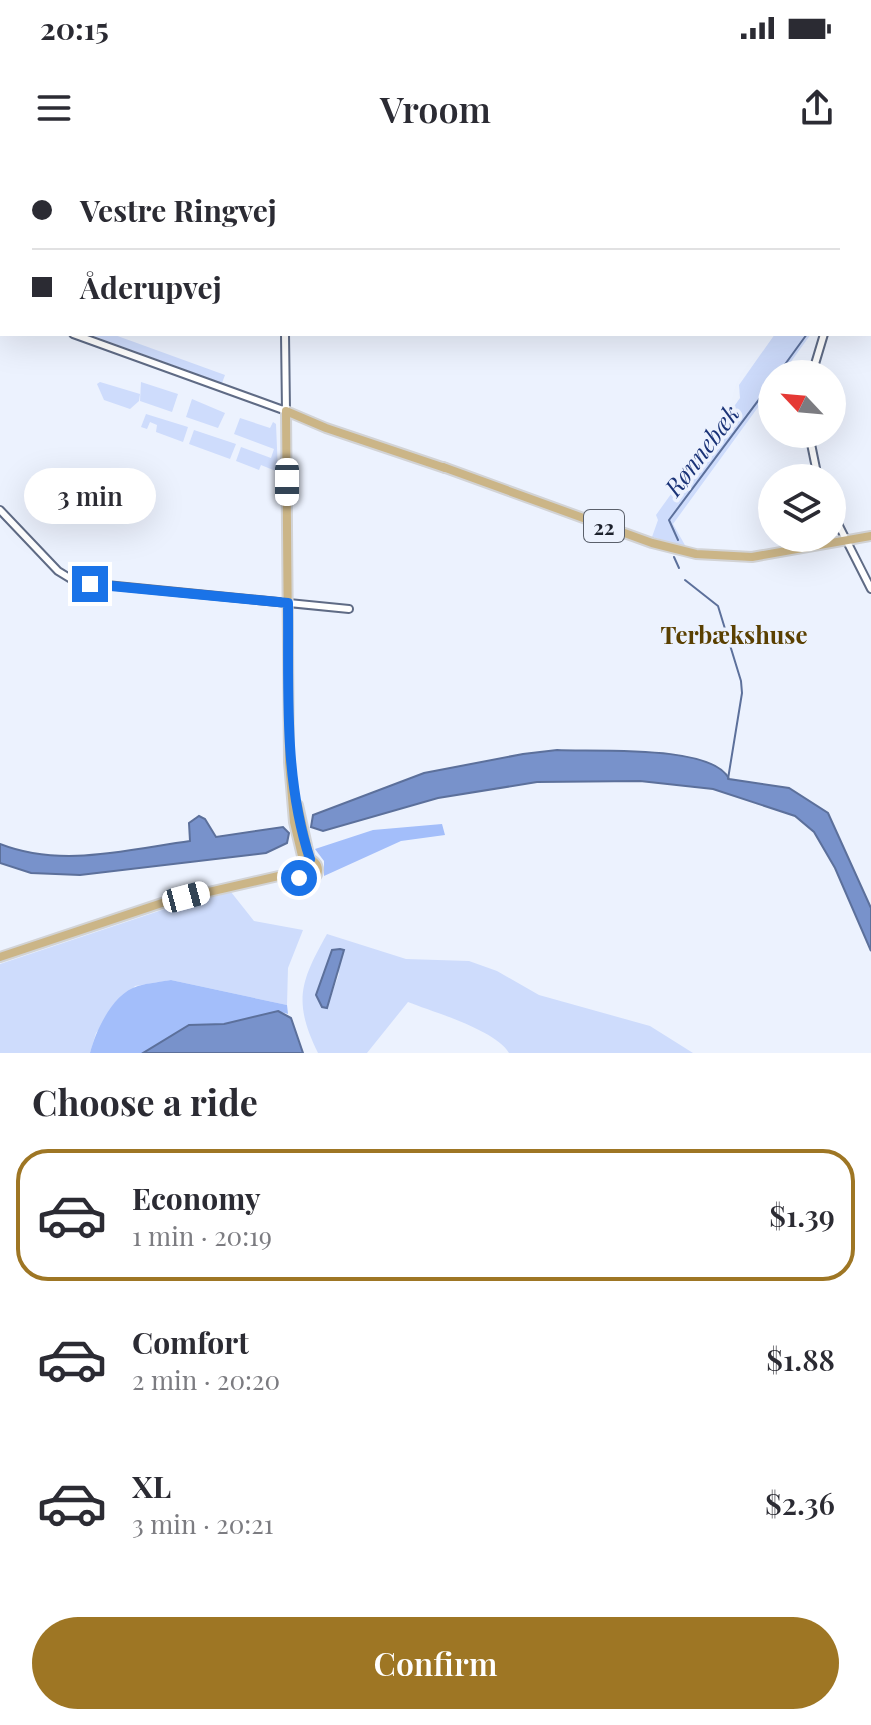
<!DOCTYPE html>
<meta charset="utf-8">
<style>
body{margin:0;font-family:"Playfair Display",serif;background:#f7f7f7;color:#2b2b33;height:100vh;display:flex;flex-direction:column;font-size:30px;white-space:nowrap}
*{box-sizing:border-box;margin:0}
p{font-size:26px;color:#7c7c81}
.icon{flex:none;width:44px;height:44px;fill:none;stroke:currentColor;stroke-width:2;stroke-linecap:round;stroke-linejoin:round}
.map{position:relative;height:893px;overflow:hidden}
.details{display:flex;flex-direction:column;background:#fff;flex:1}
.details>*{flex:none}
.banner{position:absolute;left:0px;top:0px;width:872px;height:176px;box-shadow:0 8px 32px #0002;display:grid;align-content:center;height:176px;padding:0 32px;background:#fff}
.needle{width:52px;rotate:296deg}
.buttons{position:absolute;left:758px;top:200px;display:grid;gap:16px}
.buttons a{display:grid;place-items:center;width:88px;height:88px;border-radius:50%;background:#fff;box-shadow:0 8px 32px #0002;font-size:40px}
.end{position:absolute;width:36px;height:36px;margin:-18px;border:10px solid #1a73e8;background:#fff;box-shadow:0 0 0 4px #fff}
.from{border-radius:50%}
.bubble{position:absolute;height:56px;border-radius:28px;background:#fff;box-shadow:0 8px 32px #0002;font-size:26px;font-weight:600;line-height:56px;text-align:center}
.car{position:absolute;width:24px;height:48px;margin:-24px -12px;border-radius:10px;box-shadow:0 0 6px 2px #0007;background:linear-gradient(#fff 24%,#345 0 40%,#fff 0 76%,#345 0 86%,#fff 0)}
.banner b{display:flex;align-items:center;gap:28px;height:76px;font-size:30px}
.banner b+b{border-top:2px solid #e1e1e2}
.banner i{width:20px;height:20px;background:#2b2b33}
ul{padding:0;list-style:none}
li{display:flex;align-items:center;gap:24px;height:132px;margin:0 16px 12px;padding:0 16px;border:4px solid transparent;border-radius:32px}
li div{flex:1}
li b{display:block;font-size:30px}
li em{font-style:normal;font-weight:600}
li.selected{border-color:#9e7624}
li>.icon{width:72px;height:72px;stroke-width:1.5}
h2{padding:0 32px;font-size:36px;line-height:96px}
.button{display:flex;gap:16px;margin-top:auto;padding:16px 32px}
.button a{flex:1;height:92px;border-radius:48px;background:#9e7624;color:#fff;font-size:32px;font-weight:600;line-height:92px;text-align:center}
.status{display:flex;justify-content:space-between;align-items:center;height:56px;padding:0 40px;background:#fff;direction:ltr}
.status svg{height:22px;fill:currentColor}
header{display:flex;justify-content:space-between;align-items:center;height:104px;padding:0 32px;background:#fff;font-size:36px;font-weight:600}
.map>svg:first-child{display:block}
</style>
<div class="status"><b>20:15</b><svg viewBox="0 0 49 12"><path d="M0 12V9h3v3zM5 12V6h3v6zM10 12V3h3v9zM15 12V0h3v12zM26 1h20v11H26zM47 4h2v5h-2z"/></svg></div>
<header><svg class="icon" aria-label="menu" viewBox="0 0 24 24"><path d="M4 6h16M4 12h16M4 18h16"/></svg>Vroom<svg class="icon" aria-label="share" viewBox="0 0 24 24"><path d="M12 15V3M7 8l5-5 5 5M5 13v7h14v-7"/></svg></header>
<div class="map">
<svg width="871" height="893" viewBox="0 0 871 893">
<rect width="100%" height="100%" fill="#ecf2fe"/>
<!-- green -->
<g fill="#cedcfc" fill-rule="evenodd">
<path d="M88 174H112L225 215 222 223Z"/>
<path d="M775 174H811L782 214H772V228L673 364 686 387 652 377 658 360 656 355 740 238 739 225Z"/>
<path d="M100 222 140 234 139 241 130 249 104 240 97 224Z"/>
<path d="M141 222 178 234 172 252 140 241Z"/>
<path d="M192 239 225 253 218 268 186 257Z"/>
<path d="M146 254 188 267 183 282 156 272 157 265 150 262 147 269 141 267Z"/>
<path d="M240 258 270 268 273 262 276 264 278 312 261 305 259 310 236 301 241 287 271 298 274 289 234 274Z"/>
<path d="M194 270 236 284 230 299 189 284Z"/>
<path d="M231 732 254 761 303 770 288 808 287 845 171 820 135 826 96 873 90 893H0V804L165 749Z"/>
<path d="M327 774 406 799 469 801 497 811 539 835 650 866 693 893H509C496 870 433 852 408 842L367 893H318C293 842 300 822 327 774ZM332 790 339 814 327 847H322L316 835Z"/>
</g>
<!-- forest -->
<g fill="#a3befa">
<path d="M442 664 445 675 401 681 324 716V701L315 689 373 670Z"/>
<path d="M171 820 287 845 288 854 278 851 224 864 189 865 143 893H90C96 870 113 833 138 826 148 823 160 822 171 820Z"/>
</g>
<!-- water -->
<g fill="#7892cb" stroke="#5c709b" stroke-width="2">
<path d="M557 590C592 592 713 584 729 619L789 628 828 653 871 748V791L835 708 814 672 795 656 713 629 640 621 537 622 438 638 323 671 311 667 313 655 424 613 523 594Z"/>
<path d="M199 656 205 659 216 677 283 667 289 673 287 683 266 693 80 715 31 713 0 703V684C61 708 126 690 190 681L189 663Z"/>
<path d="M340 789 344 790 327 848 322 847 316 835 332 790Z"/>
<path d="M278 851 291 858 303 893H143L189 865 224 864Z"/>
</g>
<g fill="none" stroke-linecap="round" stroke-linejoin="round">
<!-- stream -->
<g stroke="#5c709b" stroke-width="2">
<path d="M870 88 871 87"/>
<path d="M778 214 807 174"/>
<path d="M678 380 669 360 772 222"/>
<path d="M674 397 679 408"/>
<path d="M685 420 718 446 741 521 742 533 728 619"/>
</g>
<!-- secondary casing -->
<g stroke="#5f6b85" stroke-width="10">
<g id="secondary">
<path d="M284 0V2"/>
<path d="M386 2 395 0"/>
<path d="M870 115 871 114"/>
<path d="M0 132 2 134"/>
<path d="M73 174 286 251 285 174"/>
<path d="M812 214 824 174"/>
<path d="M809 274 818 318"/>
<path d="M0 350 58 411 76 422 349 449"/>
<path d="M832 352 871 429"/>
</g>
</g>
<!-- primary casing -->
<g stroke="#d2d3d5" stroke-width="12">
<g id="primary">
<path d="M443 307 652 383 696 394 752 397 871 376"/>
<path d="M298 645 310 699"/>
<circle cx="307" cy="710" r="11"/>
<path d="M303 700 294 662 289 602 286 251 326 268 445 308"/>
<path d="M0 797 165 742 296 712"/>
</g>
</g>
<!-- secondary -->
<use href="#secondary" stroke="#fff" stroke-width="6"/>
<!-- primary -->
<use href="#primary" stroke="#cbb587" stroke-width="8"/>
</g>
<g fill="none" stroke-linecap="round" stroke-linejoin="round">
<!-- route -->
<path stroke="#1a73e8" stroke-width="10" d="M90 424 288 443C289 527 283 618 310 699L298 704 296 712 299 718"/>
</g>
<g text-anchor="middle" dominant-baseline="central" stroke-width="7" stroke-linejoin="round" paint-order="stroke">
<!-- shield labels -->
<rect fill="#ecf2fe" stroke="#5a606b" stroke-width="2" x="584" y="350" width="40" height="32" rx="6"/>
<g font-size="20" font-weight="bold" fill="#1c212c">
<text x="604" y="366">22</text>
</g>
<!-- water labels -->
<g font-size="24" font-style="italic" fill="#1a3377" stroke="#ecf2fe">
<text transform="translate(701 290) rotate(-53)">Rønnebæk</text>
</g>
<!-- neighbourhood labels -->
<g font-size="24" font-weight="bold" fill="#5a4001" stroke="#ecf2fe">
<text x="734" y="474">Terbækshuse</text>
</g>
</g>
</svg>
<div class="buttons">
<a><svg class="needle" viewBox="-14 -14 28 28"><path d="M0-13l5 13h-10z" fill="#e53935"/><path d="M0 13l5-13h-10z" fill="#7c7c81"/></svg></a>
<a><svg class="icon" aria-label="layers" viewBox="0 0 24 24"><path d="M12 4l9 5-9 5-9-5zM3 14l9 5 9-5"/></svg></a>
</div>
<i class="end from" style="left:299px;top:718px"></i>
<i class="end" style="left:90px;top:424px"></i>
<div class="bubble" style="left:24px;top:308px;width:132px">3 min</div>
<i class="car" style="left:287px;top:322px;rotate:180deg"></i>
<i class="car" style="left:186px;top:737px;rotate:75deg"></i>
<div class="banner">
<b><i class="from"></i>Vestre Ringvej</b>
<b><i></i>Åderupvej</b>
</div>
</div>
<section class="details">
<h2>Choose a ride</h2>
<ul>
<li class="selected"><svg class="icon" aria-label="car" viewBox="0 0 24 24"><path d="M5 17H2v-5l4-1 3-4h7l3 4 3 1v5h-3M9 17h6M6 11h13"/><circle cx="7" cy="17" r="2"/><circle cx="17" cy="17" r="2"/></svg><div><b>Economy</b><p>1 min · 20:19</p></div><em>$1.39</em></li>
<li><svg class="icon" aria-label="car" viewBox="0 0 24 24"><path d="M5 17H2v-5l4-1 3-4h7l3 4 3 1v5h-3M9 17h6M6 11h13"/><circle cx="7" cy="17" r="2"/><circle cx="17" cy="17" r="2"/></svg><div><b>Comfort</b><p>2 min · 20:20</p></div><em>$1.88</em></li>
<li><svg class="icon" aria-label="car" viewBox="0 0 24 24"><path d="M5 17H2v-5l4-1 3-4h7l3 4 3 1v5h-3M9 17h6M6 11h13"/><circle cx="7" cy="17" r="2"/><circle cx="17" cy="17" r="2"/></svg><div><b>XL</b><p>3 min · 20:21</p></div><em>$2.36</em></li>
</ul>
<div class="button"><a>Confirm</a></div>
</section>
